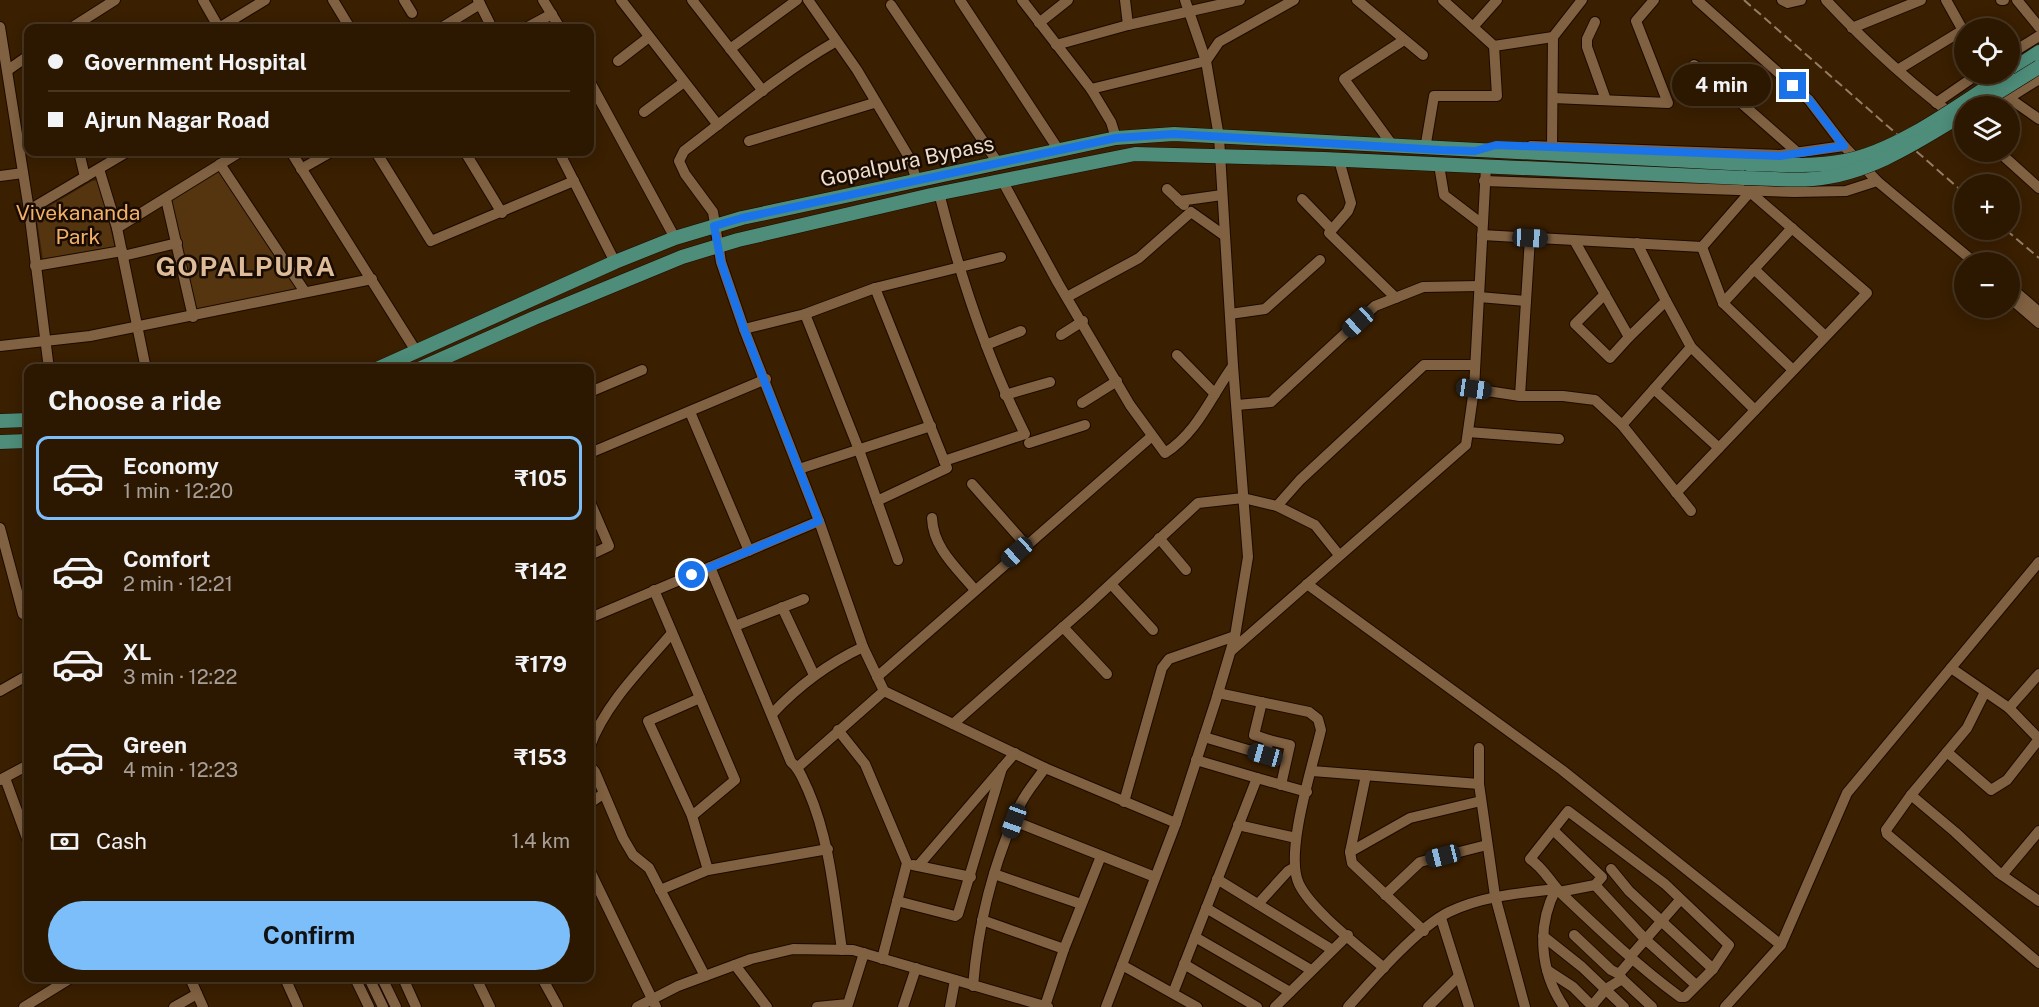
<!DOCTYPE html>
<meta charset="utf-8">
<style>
body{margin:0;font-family:"Public Sans",sans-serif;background:#34200a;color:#f1f3f6;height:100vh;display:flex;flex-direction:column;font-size:22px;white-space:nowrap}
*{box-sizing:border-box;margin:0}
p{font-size:20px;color:#a69f99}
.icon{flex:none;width:33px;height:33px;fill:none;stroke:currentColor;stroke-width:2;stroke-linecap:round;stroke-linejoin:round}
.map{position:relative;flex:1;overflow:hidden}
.side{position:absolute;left:24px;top:364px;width:570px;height:618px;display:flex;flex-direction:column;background:#2c1700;border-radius:12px;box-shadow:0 3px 15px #0003,0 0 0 2px #483622}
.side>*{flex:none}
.banner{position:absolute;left:24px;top:24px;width:570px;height:132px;border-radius:12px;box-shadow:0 3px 15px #0003,0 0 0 2px #483622;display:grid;align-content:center;height:132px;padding:0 24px;background:#2c1700}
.tools{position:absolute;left:1954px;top:18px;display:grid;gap:12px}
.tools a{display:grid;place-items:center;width:66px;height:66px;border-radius:50%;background:#2c1700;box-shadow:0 3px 15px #0003,0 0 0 2px #483622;font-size:30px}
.end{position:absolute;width:27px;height:27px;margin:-14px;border:8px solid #1a73e8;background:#fff;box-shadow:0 0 0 3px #fff}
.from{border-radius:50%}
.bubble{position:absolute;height:42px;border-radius:21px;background:#2c1700;box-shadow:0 3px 15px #0003,0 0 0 2px #483622;font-size:20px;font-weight:700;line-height:42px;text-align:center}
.car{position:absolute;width:18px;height:36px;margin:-18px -9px;border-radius:8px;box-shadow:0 0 4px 2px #0007;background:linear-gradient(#222 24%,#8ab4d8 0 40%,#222 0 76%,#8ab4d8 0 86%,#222 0)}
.banner b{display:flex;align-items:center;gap:21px;height:57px;font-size:22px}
.banner b+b{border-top:2px solid #483622}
.banner i{width:15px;height:15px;background:#f1f3f6}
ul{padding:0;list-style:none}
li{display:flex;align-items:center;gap:18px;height:84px;margin:0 12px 9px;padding:0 12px;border:3px solid transparent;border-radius:12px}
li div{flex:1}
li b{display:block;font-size:22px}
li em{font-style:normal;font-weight:700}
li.active{border-color:#7cbef9}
li>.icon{width:54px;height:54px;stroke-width:1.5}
h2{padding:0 24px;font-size:27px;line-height:72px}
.pay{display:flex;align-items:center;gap:15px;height:66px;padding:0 24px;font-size:22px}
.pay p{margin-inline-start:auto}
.cta{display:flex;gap:12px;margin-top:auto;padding:12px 24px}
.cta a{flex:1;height:69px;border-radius:36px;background:#7cbef9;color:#111;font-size:24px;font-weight:700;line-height:69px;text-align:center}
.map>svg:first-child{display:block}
</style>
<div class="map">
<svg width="2039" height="1007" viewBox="0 0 2039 1007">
<rect width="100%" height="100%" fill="#3a1f00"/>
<!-- green -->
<g fill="#54350f">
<path d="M220 169 298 288 196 312 171 201Z"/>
<path d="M99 180 115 248 43 260 36 214 92 181Z"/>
</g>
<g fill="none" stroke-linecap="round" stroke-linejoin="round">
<!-- minor casing -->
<g stroke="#1d0a00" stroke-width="12">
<g id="minor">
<path d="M203 0 219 28"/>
<path d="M333 0 350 28"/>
<path d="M404 0 412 13"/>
<path d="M478 0 492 28"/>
<path d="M543 0 560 28"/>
<path d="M621 0 718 125"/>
<path d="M692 0 763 91"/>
<path d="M808 0 857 70 910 159 917 182"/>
<path d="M960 0 1058 149"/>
<path d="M1022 0 1091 89 1111 122 1116 138"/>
<path d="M1125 0 1128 25"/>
<path d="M1357 0 1423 55"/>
<path d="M1443 0 1494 46"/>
<path d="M1697 0 1809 100 1844 146 1877 181 1974 262"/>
<path d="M1782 0 1788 3 1801 0"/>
<path d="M1826 0C1868 45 1915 88 1965 124"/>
<path d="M1946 0 1965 34"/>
<path d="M2001 0H2004"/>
<path d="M2017 0 2039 27"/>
<path d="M891 5 998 163"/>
<path d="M1595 22 1587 39V47L1606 100"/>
<path d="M1039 23 1068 0"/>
<path d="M0 27 29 210 49 369"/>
<path d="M1473 27 1497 0"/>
<path d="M71 28 115 0"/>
<path d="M219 28 265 0"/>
<path d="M441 28 480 4"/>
<path d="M526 28 552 14"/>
<path d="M1852 28 1921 0"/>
<path d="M835 42C781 73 734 113 684 151L679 161 685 174 713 212 721 262 744 329 819 521 863 647 884 691 1045 768 1176 823"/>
<path d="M1056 45 1128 25 1240 0"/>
<path d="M1494 46 1553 37"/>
<path d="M730 49 797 0"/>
<path d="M2010 54 2039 36"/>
<path d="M618 61 649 37"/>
<path d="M1694 65 1706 72 1798 153"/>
<path d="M1899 69 1963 30"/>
<path d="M8 70 28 56"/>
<path d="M1986 74 2009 98 2039 119"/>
<path d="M590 82 675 238"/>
<path d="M1091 89 1206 61 1185 0"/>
<path d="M1553 98 1668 103 1636 21 1654 0"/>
<path d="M1936 103 1978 74"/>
<path d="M1996 106 2039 79"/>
<path d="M644 112 684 82"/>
<path d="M749 141 874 103"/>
<path d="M1393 146 1344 79 1404 40"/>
<path d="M1531 146 1780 155 1844 146"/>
<path d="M1552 147 1553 37 1582 0"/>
<path d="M1425 149 1434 96H1497L1494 46"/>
<path d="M79 152 85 177"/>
<path d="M291 152 416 351"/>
<path d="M376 152 431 241 574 181"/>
<path d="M465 152 502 213"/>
<path d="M559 152 615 262"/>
<path d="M1999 152 2039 188"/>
<path d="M1339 160 1351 203 1348 211 1329 233 1396 298"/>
<path d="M220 164 305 292"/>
<path d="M1439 165 1444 195 1482 224"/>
<path d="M99 169 117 228 146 369"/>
<path d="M301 169 331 152"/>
<path d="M0 176 23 173"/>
<path d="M1484 181 1794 192 1846 191 1877 181"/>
<path d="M1003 182 1058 283 1130 405 1165 453C1198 432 1211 396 1233 366"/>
<path d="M1167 189 1184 205"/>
<path d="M939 193C960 276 986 357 1025 434L944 461"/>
<path d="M166 199 193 317"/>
<path d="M1302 199 1331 229"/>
<path d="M1179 201 1222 195"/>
<path d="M29 210 127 152"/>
<path d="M117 228 240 152"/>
<path d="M1482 235 1702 247 1750 192 1867 293 1676 493"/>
<path d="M1574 240 1629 337 1666 301 1637 243"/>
<path d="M1702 247 1723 303 1793 370"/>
<path d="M123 256 177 243"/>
<path d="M35 266 122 251"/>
<path d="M1754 269 1825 336"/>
<path d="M2010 287 2039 312"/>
<path d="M875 288 1001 257"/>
<path d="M1605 294 1575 324 1610 358 1629 337"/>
<path d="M1067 297 1139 258 1191 212 1225 236"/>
<path d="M1479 297 1526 301"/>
<path d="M2010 298 2039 323"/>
<path d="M1666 301 1691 347 1755 410"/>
<path d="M1723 303 1792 228"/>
<path d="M805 314 859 450 898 560"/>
<path d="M1230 314 1265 309 1320 260"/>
<path d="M744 329 805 314 875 288 947 468 877 501"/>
<path d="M1061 335 1083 321"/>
<path d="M986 345 1021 331"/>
<path d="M0 346 90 336 372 279"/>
<path d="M1177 355 1215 394"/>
<path d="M1474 389 1520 396H1563L1595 400 1622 425 1691 511"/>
<path d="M1654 389 1719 448"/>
<path d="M590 392 642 370"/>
<path d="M1005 395 1050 382"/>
<path d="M1520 396 1530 238"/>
<path d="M1082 403 1117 381"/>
<path d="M1237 405 1271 402 1375 306 1423 287 1479 286"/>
<path d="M690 412 749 551"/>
<path d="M1622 425 1691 347"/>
<path d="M1468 432 1559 439"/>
<path d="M1029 443 1085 425"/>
<path d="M590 453 766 379"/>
<path d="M799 469 931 426"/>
<path d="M972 484 1026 545"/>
<path d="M590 502 609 546 590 555"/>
<path d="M1277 506 1300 480 1424 365H1475"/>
<path d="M932 518C933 548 957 568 975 590"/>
<path d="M0 528 23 614"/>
<path d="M1159 538 1186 570"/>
<path d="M710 567 791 762C800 769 803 780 808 790 830 841 834 895 842 950"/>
<path d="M1111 584 1153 630"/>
<path d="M1307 584 1562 770 1781 945 1725 1007"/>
<path d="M654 590 735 780 692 816"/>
<path d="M782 607 814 675"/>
<path d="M590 618 819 521"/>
<path d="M735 626 804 599"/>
<path d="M1063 627 1107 674"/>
<path d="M1231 651 1466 445 1474 389 1486 167"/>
<path d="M877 677 1152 436"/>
<path d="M0 691 28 675"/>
<path d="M1985 692 1967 728 1911 795 1886 830 1887 834 2039 963"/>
<path d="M1218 693 1309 712 1318 719 1321 730C1313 765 1284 853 1299 884 1312 911 1360 947 1384 968"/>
<path d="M700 698 648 721 692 816 708 870"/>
<path d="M2009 708 2039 674"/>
<path d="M772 714C799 685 827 664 863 647"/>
<path d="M953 724 1087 606 1198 503 1243 498 1277 506 1315 525 1339 555"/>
<path d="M838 730 865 764 907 863 882 959"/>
<path d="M1204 737 1265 755 1269 740 1254 735 1262 702"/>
<path d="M1269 740 1290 745 1281 785"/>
<path d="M590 746C605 704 643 667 672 633"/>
<path d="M1479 748V784L1495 896 1525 1007"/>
<path d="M1947 752 1991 790 2007 780 2039 739 2009 708 1951 668"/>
<path d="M590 766 595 772 623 838 633 855 649 868 705 976"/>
<path d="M798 767 884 691"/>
<path d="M1312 771 1479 784"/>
<path d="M1366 775 1350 852 1352 863 1424 931"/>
<path d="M5 778 28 841"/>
<path d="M1257 778 1307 792"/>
<path d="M0 780 28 765"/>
<path d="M1911 795 1955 832 1999 873 2039 901"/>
<path d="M1124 802 1162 668 1169 659 1235 636"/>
<path d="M590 803 603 794"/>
<path d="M1568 811 1665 884 1729 945 1713 969 1685 997H1680C1639 967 1602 932 1564 896 1551 884 1545 869 1530 859Z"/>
<path d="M1014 821 1155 877"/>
<path d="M1238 825 1296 838"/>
<path d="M1553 830 1602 877 1595 885 1559 892"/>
<path d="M1350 852 1410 818 1481 801"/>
<path d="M913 865 971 877"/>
<path d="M918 866 1015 753"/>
<path d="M1611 869 1629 891 1713 969"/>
<path d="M590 871 656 1007"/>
<path d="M994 874 1081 904"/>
<path d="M2002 875 2039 831"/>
<path d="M1217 879 1331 949"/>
<path d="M1595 885 1645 939 1696 985"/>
<path d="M660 890 708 870 828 849"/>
<path d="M1385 895 1420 862 1487 845"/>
<path d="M897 901 955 916 958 914 1002 768"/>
<path d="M1258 904 1288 871 1295 867"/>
<path d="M1206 908 1311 970"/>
<path d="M1441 918 1469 1007"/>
<path d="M982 920 1064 949"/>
<path d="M1574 935 1611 970 1619 974"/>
<path d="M1543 936 1582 967 1624 1007"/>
<path d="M1195 937 1290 992"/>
<path d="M1781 945 1847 793 2039 562"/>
<path d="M1630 957 1680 900"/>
<path d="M1184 964 1257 1007"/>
<path d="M735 965 767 1007"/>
<path d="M1122 965 1197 1007"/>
<path d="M1547 970 1573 987 1593 1007"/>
<path d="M190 978 203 1007"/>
<path d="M285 978 298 1007"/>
<path d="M355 978 369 1007"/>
<path d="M369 978 383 1007"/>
<path d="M382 978 396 1007"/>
<path d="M403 978 416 1007"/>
<path d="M476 978 490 1007"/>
<path d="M542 978 558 1007"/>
<path d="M1622 979 1652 1007"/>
<path d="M973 986C978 924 993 864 1019 807 1025 793 1036 781 1045 768"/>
<path d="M1173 993 1257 778 1196 760"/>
<path d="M1045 1006 1064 949 1101 856"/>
<path d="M24 1007 71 978"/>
<path d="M174 1007 197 994"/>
<path d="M637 1007 678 986 705 976 751 959 793 949 853 950 1048 1007"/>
<path d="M817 1007 848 1004 864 953"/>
<path d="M903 1007 916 968"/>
<path d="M950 1007 955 980"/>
<path d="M1106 1007 1176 823 1216 700 1235 636 1248 557 1233 366 1219 137 1206 61 1219 42 1294 0"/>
<path d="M1275 1007 1348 935"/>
<path d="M1348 1007C1371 981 1418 927 1449 912 1482 896 1520 893 1556 889 1536 927 1540 972 1564 1007"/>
<path d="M1428 1007 1458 977"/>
<path d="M1591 1007 1606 989 1622 979 1619 974 1632 959"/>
</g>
</g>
<!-- major casing -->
<g stroke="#1d0a00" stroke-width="15">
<g id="major">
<path d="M2010 71 2039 52"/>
<path d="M377 369 615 262 675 238 742 218 1116 138 1174 134 1748 164"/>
<path d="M419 369 534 318 682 257 738 240 931 195 1135 154 1324 159 1744 178"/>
<path d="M0 421 28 420"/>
<path d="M0 442 28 441"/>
</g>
</g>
<!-- minor -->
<use href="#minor" stroke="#806141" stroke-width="10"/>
<!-- major -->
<use href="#major" stroke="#4d8d79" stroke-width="14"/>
<!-- rail -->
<g stroke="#957e66" stroke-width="2" stroke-dasharray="9 4.5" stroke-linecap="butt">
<path d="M1744 0 1965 194"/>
<path d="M2006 230 2039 258"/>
</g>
<!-- major-bridge casing -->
<g stroke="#1d0a00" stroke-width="15" stroke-linecap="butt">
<g id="major-bridge">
<path d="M1976 106 2039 67"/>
<path d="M1748 164C1780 165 1813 167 1845 161 1900 150 1960 104 2007 74"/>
<path d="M1744 178C1766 178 1790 181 1813 179 1870 174 1917 142 1965 113"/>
</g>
</g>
<!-- major-bridge -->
<use href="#major-bridge" stroke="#4d8d79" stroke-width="14"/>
</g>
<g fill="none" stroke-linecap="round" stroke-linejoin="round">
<!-- route -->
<path stroke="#1a73e8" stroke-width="8" d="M692 575 819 521 744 329 721 262 714 226 742 218 1116 138 1174 134 1441 150 1475 151 1496 145 1780 156 1844 146 1809 100 1793 86"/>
</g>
<g text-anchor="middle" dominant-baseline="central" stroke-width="5" stroke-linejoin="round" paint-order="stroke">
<!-- street labels -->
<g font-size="21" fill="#f1dfcd" stroke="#180c02">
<text transform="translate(907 161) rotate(-12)">Gopalpura Bypass</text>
</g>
<!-- park labels -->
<g font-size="21" fill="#f2b069" stroke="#180c02">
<text x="78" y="212">Vivekananda<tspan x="78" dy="24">Park</tspan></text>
</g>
<!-- district labels -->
<g font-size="27" font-weight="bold" letter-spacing="1.5" fill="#dfbc99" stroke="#180c02">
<text x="246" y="266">GOPALPURA</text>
</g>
</g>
</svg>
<div class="tools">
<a><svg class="icon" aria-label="locate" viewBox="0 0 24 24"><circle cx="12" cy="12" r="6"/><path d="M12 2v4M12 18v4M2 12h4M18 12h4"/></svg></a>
<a><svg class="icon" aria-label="layers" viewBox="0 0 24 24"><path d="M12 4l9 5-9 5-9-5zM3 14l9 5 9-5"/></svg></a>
<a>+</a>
<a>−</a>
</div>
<i class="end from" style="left:692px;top:575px"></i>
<i class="end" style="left:1793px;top:86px"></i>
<div class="bubble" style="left:1672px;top:64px;width:99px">4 min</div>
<i class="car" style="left:1530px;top:238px;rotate:93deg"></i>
<i class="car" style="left:1358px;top:322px;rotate:228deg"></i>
<i class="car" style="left:1474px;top:389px;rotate:98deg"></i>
<i class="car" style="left:1017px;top:552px;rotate:228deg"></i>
<i class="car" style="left:1265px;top:755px;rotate:286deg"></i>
<i class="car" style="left:1014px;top:821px;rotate:200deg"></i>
<i class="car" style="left:1443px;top:856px;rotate:256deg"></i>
<div class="banner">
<b><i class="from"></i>Government Hospital</b>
<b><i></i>Ajrun Nagar Road</b>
</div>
<section class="side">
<h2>Choose a ride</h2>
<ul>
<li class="active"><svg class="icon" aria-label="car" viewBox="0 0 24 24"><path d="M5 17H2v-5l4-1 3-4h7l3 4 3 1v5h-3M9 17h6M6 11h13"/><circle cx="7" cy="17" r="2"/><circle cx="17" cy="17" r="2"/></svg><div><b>Economy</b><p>1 min · 12:20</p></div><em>₹105</em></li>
<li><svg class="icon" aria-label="car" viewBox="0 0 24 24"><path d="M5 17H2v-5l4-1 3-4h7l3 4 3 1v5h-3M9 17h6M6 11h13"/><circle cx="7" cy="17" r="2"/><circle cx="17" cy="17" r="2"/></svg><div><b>Comfort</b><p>2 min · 12:21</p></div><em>₹142</em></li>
<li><svg class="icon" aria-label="car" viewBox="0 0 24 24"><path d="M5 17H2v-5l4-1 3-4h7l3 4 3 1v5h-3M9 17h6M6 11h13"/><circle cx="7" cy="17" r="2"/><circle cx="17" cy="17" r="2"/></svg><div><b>XL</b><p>3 min · 12:22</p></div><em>₹179</em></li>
<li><svg class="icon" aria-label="car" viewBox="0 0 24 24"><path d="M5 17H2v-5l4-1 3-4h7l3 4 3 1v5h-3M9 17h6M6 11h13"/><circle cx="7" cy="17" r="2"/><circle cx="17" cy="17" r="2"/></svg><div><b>Green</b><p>4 min · 12:23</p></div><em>₹153</em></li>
</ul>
<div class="pay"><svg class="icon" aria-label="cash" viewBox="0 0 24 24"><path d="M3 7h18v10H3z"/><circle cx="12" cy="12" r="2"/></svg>Cash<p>1.4 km</p></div>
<div class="cta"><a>Confirm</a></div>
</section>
</div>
